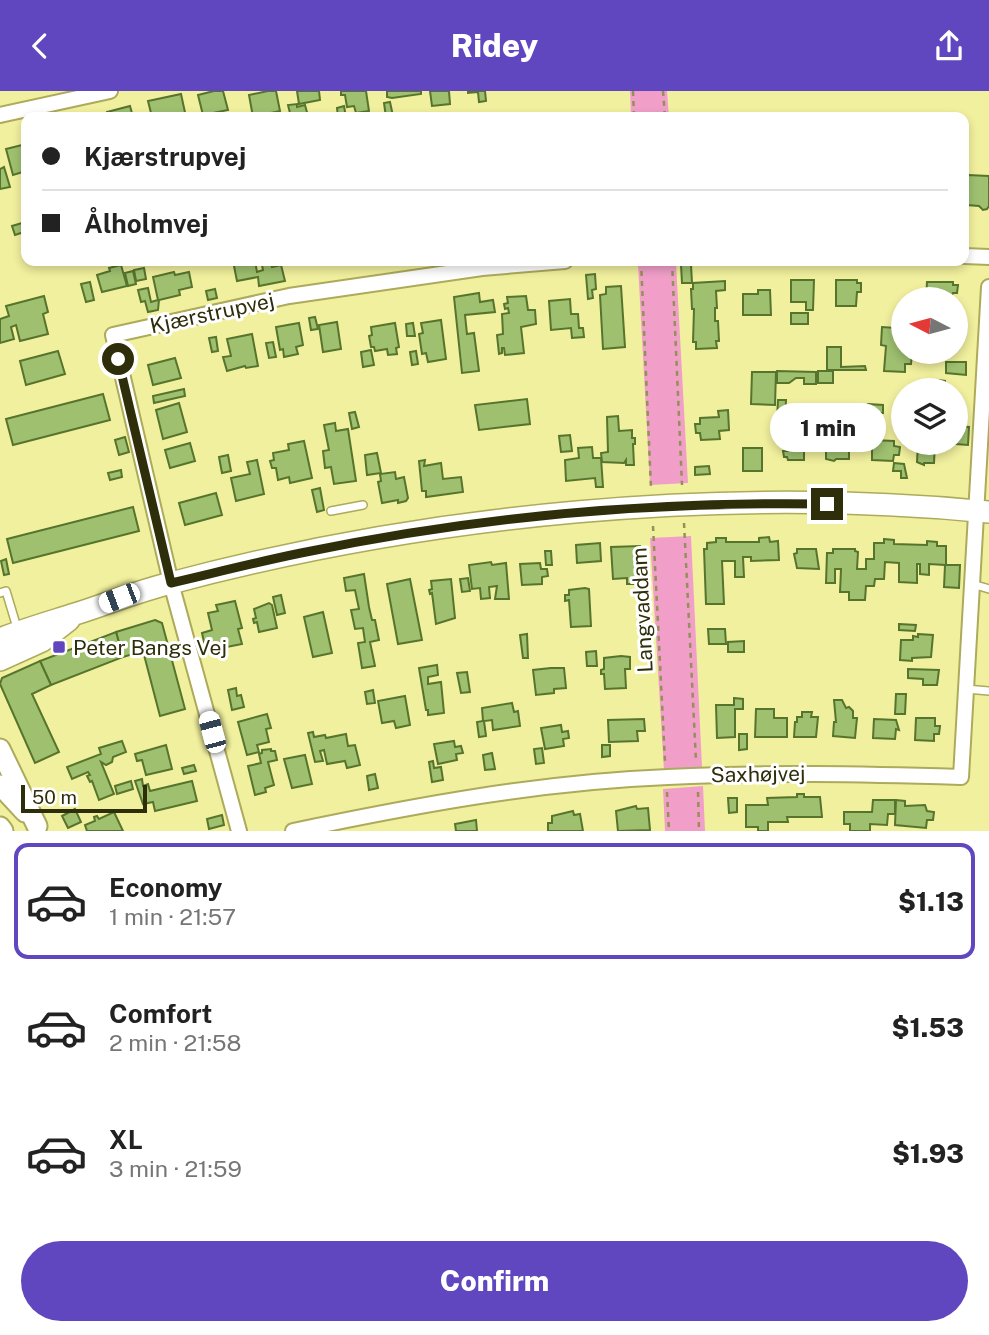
<!DOCTYPE html>
<meta charset="utf-8">
<style>
body{margin:0;font-family:"Public Sans",sans-serif;background:#f2f2f2;color:#222;height:100vh;display:flex;flex-direction:column;font-size:26px;white-space:nowrap}
*{box-sizing:border-box;margin:0}
p{font-size:23px;color:#767676}
.icon{flex:none;width:38px;height:38px;fill:none;stroke:currentColor;stroke-width:2;stroke-linecap:round;stroke-linejoin:round}
.map{position:relative;height:740px;overflow:hidden}
.details{display:flex;flex-direction:column;background:#fff;flex:1}
.details>*{flex:none}
.top-card{position:absolute;left:21px;top:21px;width:948px;height:154px;border-radius:14px;box-shadow:0 4px 10px #0003;display:grid;align-content:center;height:154px;padding:0 21px;background:#fff}
.needle{width:46px;rotate:276deg}
.controls{position:absolute;left:891px;top:196px;display:grid;gap:14px}
.controls a{display:grid;place-items:center;width:77px;height:77px;border-radius:50%;background:#fff;box-shadow:0 4px 10px #0003;font-size:35px}
.scale{position:absolute;left:21px;bottom:18px;width:126px;box-sizing:border-box;padding-left:7px;border:4px solid #2f2e0b;border-top:0;font-size:19px;line-height:24px;white-space:nowrap;color:#2f2e0b;-webkit-text-stroke:5px #fff;paint-order:stroke}
.end{position:absolute;width:32px;height:32px;margin:-16px;border:9px solid #2f2e0b;background:#fff;box-shadow:0 0 0 4px #fff}
.from{border-radius:50%}
.bubble{position:absolute;height:49px;border-radius:24px;background:#fff;box-shadow:0 4px 10px #0003;font-size:23px;font-weight:800;line-height:49px;text-align:center}
.car{position:absolute;width:21px;height:42px;margin:-21px -10px;border-radius:9px;box-shadow:0 0 5px 2px #0007;background:linear-gradient(#fff 24%,#345 0 40%,#fff 0 76%,#345 0 86%,#fff 0)}
.top-card b{display:flex;align-items:center;gap:24px;height:66px;font-size:26px}
.top-card b+b{border-top:2px solid #e0e0e0}
.top-card i{width:18px;height:18px;background:#222}
ul{padding:12px 0 0;list-style:none}
li{display:flex;align-items:center;gap:21px;height:116px;margin:0 14px 10px;padding:0 7px;border:4px solid transparent;border-radius:14px}
li div{flex:1}
li b{display:block;font-size:26px}
li em{font-style:normal;font-weight:800}
li.active{border-color:#6046bf}
li>.icon{width:63px;height:63px;stroke-width:1.5}
.button{display:flex;gap:14px;margin-top:auto;padding:14px 21px}
.button a{flex:1;height:80px;border-radius:42px;background:#6046bf;color:#fff;font-size:28px;font-weight:800;line-height:80px;text-align:center}
header{display:flex;justify-content:space-between;align-items:center;height:91px;padding:0 21px;background:#6046bf;color:#fff;font-size:32px;font-weight:800}
.map>svg:first-child{display:block}
</style>
<header><svg class="icon" aria-label="back" viewBox="0 0 24 24"><path d="M15 5l-7 7 7 7"/></svg>Ridey<svg class="icon" aria-label="share" viewBox="0 0 24 24"><path d="M12 15V3M7 8l5-5 5 5M5 13v7h14v-7"/></svg></header>
<div class="map">
<svg width="989" height="740" viewBox="0 0 989 740">
<rect width="100%" height="100%" fill="#f1f09e"/>
<!-- green -->
<g fill="#f19fc9">
<path d="M630 0H667L669 26H631Z"/>
<path d="M676 172 688 392 650 394 638 174Z"/>
<path d="M691 445 702 676 664 680 650 447Z"/>
<path d="M703 695 705 740H665L663 698Z"/>
</g>
<!-- building -->
<g fill="#9ec06f" stroke="#57742c" stroke-width="2">
<path d="M214 0H223L228 19 203 24 198 4Z"/>
<path d="M268 0H276L280 20 253 26 249 4Z"/>
<path d="M297 0H319L320 9 299 13Z"/>
<path d="M341 0H366L369 20 356 22 354 15 347 16 345 4H341Z"/>
<path d="M387 0H421V3L392 7 387 6Z"/>
<path d="M430 0H449L450 13 432 15Z"/>
<path d="M468 0H485L486 10 479 11 478 1 468 2Z"/>
<path d="M181 3 186 26H152L148 10Z"/>
<path d="M390 11 393 25 386 26 384 12Z"/>
<path d="M297 13V16L305 14 308 25 291 26 288 14Z"/>
<path d="M130 15 133 26H108L107 21Z"/>
<path d="M344 15 346 26H338L337 17Z"/>
<path d="M26 53V80L13 84 6 58Z"/>
<path d="M4 76 10 96 0 98V78Z"/>
<path d="M968 84 989 85V115L987 118 983 119 979 115 967 114Z"/>
<path d="M22 132 24 141 15 144 12 135Z"/>
<path d="M233 170H255L257 181 263 179 262 174 271 173 272 176 281 174 285 190 259 195 258 186 237 190Z"/>
<path d="M121 174 127 195 102 201 97 184 110 180 109 177Z"/>
<path d="M681 174H691L692 192H682Z"/>
<path d="M144 177 146 188 136 190 134 179Z"/>
<path d="M133 180 136 193 128 195 125 182Z"/>
<path d="M174 181 175 184 189 181 192 196 179 199 180 204 159 209 158 219 148 221 145 210 141 211 138 199 148 197 151 211 158 209 153 186Z"/>
<path d="M595 183 596 198 592 199 593 207 588 208 586 184Z"/>
<path d="M791 189H814L813 219H806V211H791Z"/>
<path d="M836 189H857V192H861V201H857L856 215H836Z"/>
<path d="M725 190V199L716 200 717 217H715V230H718L719 250H716L717 257 696 258V251H693L694 218H692L691 198H693V192Z"/>
<path d="M90 191 94 209 86 211 81 193Z"/>
<path d="M927 191H953V194H958L957 202H953L950 208H926Z"/>
<path d="M621 195 625 256 603 258 600 204 606 203V196Z"/>
<path d="M215 198 217 207 208 209 206 200Z"/>
<path d="M758 199H770L771 224H743V203H758Z"/>
<path d="M479 202 480 211 493 209 495 221 465 224 467 243 474 242 479 280 462 282 454 206Z"/>
<path d="M44 205 48 221 43 223 48 243 20 250 16 234 11 236 14 248 0 252V228L9 225 6 215Z"/>
<path d="M526 205 528 219H535L536 233 521 236 524 262 505 264 504 257H502V262L499 263 497 244 503 243 502 223 509 222 508 217 505 218 504 213 508 212 507 206Z"/>
<path d="M570 208 571 223H578L579 237H583L584 246 572 247 571 237 551 239 549 210Z"/>
<rect x="791" y="222" width="17" height="11"/>
<path d="M315 226 318 238 311 239 309 227Z"/>
<path d="M441 229 446 268 428 271 426 262 422 263 419 243 423 242 421 232Z"/>
<path d="M337 231 341 258 323 261 319 234Z"/>
<path d="M299 232 303 254 296 256 298 263 284 266 283 258 280 259 276 236Z"/>
<path d="M395 232 399 256 396 257 397 263 388 264 387 258 375 260 374 256H371L369 245 372 244 371 236Z"/>
<path d="M413 232 415 245H407L406 233Z"/>
<path d="M897 234H900V237H903V261H912L911 273H905V281L884 280 886 255 881 254 882 236 896 237Z"/>
<path d="M252 243 258 275 246 277 245 275 227 280 223 266 231 265 227 248Z"/>
<path d="M216 246 218 260 212 261 209 247Z"/>
<path d="M273 251 276 266 269 267 266 252Z"/>
<path d="M827 256H841V276L865 275 866 279H827Z"/>
<path d="M371 259 374 274 363 276 361 261Z"/>
<path d="M58 260 65 283 26 294 20 270Z"/>
<path d="M416 260 418 273 412 274 410 261Z"/>
<path d="M175 267 181 287 153 294 148 274Z"/>
<path d="M946 271H966V284L946 282Z"/>
<path d="M777 280 816 281V293H804V287H796L789 292H777Z"/>
<rect x="818" y="280" width="15" height="12"/>
<path d="M752 281H776L775 314 751 313Z"/>
<path d="M937 289 945 290V298L950 299H915V291L937 293Z"/>
<path d="M184 298 185 305 154 312 153 305Z"/>
<path d="M103 303 110 329 13 354 6 328Z"/>
<path d="M527 308 530 333 479 339 475 314Z"/>
<path d="M778 309H786L785 327H777Z"/>
<path d="M179 312 187 341 163 348 156 319Z"/>
<path d="M868 313 883 314V322H879V325H872V321H868Z"/>
<path d="M852 318H859V347L852 346Z"/>
<path d="M728 319 729 339 719 340 720 348 701 349 700 342H696L695 333H700V327L719 326 718 320Z"/>
<path d="M355 321 359 336 352 338 349 322Z"/>
<path d="M618 325 619 340 632 339V347H635V353H633L634 374H626V369L624 372 602 371 601 362 608 361 607 326Z"/>
<path d="M862 330H870L869 350 861 349Z"/>
<path d="M335 332 336 340 348 338 356 390 334 393 331 376 325 377 323 360 329 359 324 334Z"/>
<path d="M794 335H804V369H788L787 366H784L783 360H788L786 342H793Z"/>
<path d="M956 335 969 336 968 354 942 352H956Z"/>
<path d="M570 344 572 360 561 361 559 345Z"/>
<path d="M125 346 129 361 119 364 115 349Z"/>
<path d="M826 346H849V368H836L834 370 826 368V355H822V350H826Z"/>
<path d="M872 349 894 350V355L900 356 899 364H894L893 370 872 369Z"/>
<path d="M304 350 312 387 290 392 289 386 278 389 276 377H272L270 370 274 369 273 362 289 359 288 353Z"/>
<path d="M190 352 195 370 170 377 165 359Z"/>
<path d="M918 352H935L934 372H924V374L917 371Z"/>
<path d="M592 356 593 367H601L603 396H596L595 387 566 390 565 369 579 367 578 357Z"/>
<rect x="743" y="357" width="19" height="23"/>
<path d="M377 362 381 382 367 384 365 364Z"/>
<path d="M228 364 231 380 222 382 219 366Z"/>
<path d="M257 369 264 403 236 410 231 387 250 383 247 371Z"/>
<path d="M425 369 424 375 441 372 443 388 461 386 463 401 426 406V400H422L419 370Z"/>
<path d="M894 372 904 373 907 387H901V380H893Z"/>
<path d="M709 375 710 383 695 384V376Z"/>
<path d="M121 379 122 386 110 389 108 382Z"/>
<path d="M395 381 396 388 404 386 408 407 406 410 398 412V409L382 412 378 391 381 390 380 383Z"/>
<path d="M320 397 324 419 317 421 312 399Z"/>
<path d="M216 402 222 424 185 434 179 412Z"/>
<path d="M133 416 139 440 13 472 7 448Z"/>
<path d="M769 446 770 451 778 450 779 469 751 470V466H743L744 486H735V470H722L724 513H706L704 458H707V452L716 451V447H726V451H759V447Z"/>
<path d="M884 448 894 449V453L927 454V450L937 451V455H946V474H960L959 497 944 496 945 474 929 473V484L920 483V473H917V492L899 491V472L885 471 884 488H875L874 495H866L865 509H849V501H840L841 478H835V492H826L827 462H833V458H855V460L858 461 857 478H866V468H874V452H884Z"/>
<path d="M600 452 601 470 577 472 576 454Z"/>
<path d="M640 455 642 487H638L639 493H627V487L613 488 611 456Z"/>
<path d="M797 458H816L819 478 797 477 794 463 797 462Z"/>
<path d="M545 460H551L552 474H546Z"/>
<path d="M6 468 9 483 4 484 1 470Z"/>
<path d="M491 471 492 474 506 472 509 508H495L497 495 489 496 490 507 481 508 480 497 472 498 469 474Z"/>
<path d="M540 472 541 478H547L548 485 542 486V493L522 494 520 473Z"/>
<path d="M364 483 369 516 372 529H375L379 549 370 551 375 575 362 577 358 552 365 551 363 537 355 538 351 519 359 518 355 499 346 500 344 487Z"/>
<path d="M468 487 470 500 462 501 460 488Z"/>
<path d="M410 488 422 549 398 553 387 493Z"/>
<path d="M451 488 455 527 436 533 432 502 430 503 429 499 432 498 431 490Z"/>
<path d="M585 497 589 498 591 535 571 536 569 509 565 510V504H569V499Z"/>
<path d="M281 504 285 522 277 524 273 506Z"/>
<path d="M235 510 242 537 238 538 242 553 206 560 202 542 212 539 208 522 218 520 216 514Z"/>
<path d="M269 512 272 514 277 537 259 541 257 531 254 532 253 528 256 527 254 518Z"/>
<path d="M323 521 332 562 313 566 304 526Z"/>
<path d="M155 529 162 532 185 618 160 625 143 560 123 566 116 541Z"/>
<path d="M899 533 916 534 915 540 899 539Z"/>
<path d="M708 538H725L726 553H709Z"/>
<path d="M116 541 123 566 51 594 40 570Z"/>
<path d="M527 543 528 567H523L520 544Z"/>
<path d="M918 543 933 544 931 566 912 567V570L900 569 901 549H913V545L918 546Z"/>
<path d="M744 550V561H728V551Z"/>
<path d="M596 560 597 575H587L586 561Z"/>
<path d="M621 565 630 566V578H625L626 597 605 598 604 583H601V579L604 578V567Z"/>
<path d="M40 570 51 594 32 603 59 661 35 672 0 593 2 587Z"/>
<path d="M437 574 438 584 428 586V593L441 591 444 622 428 624V619H426L419 577Z"/>
<path d="M551 577H564L566 597 554 598V602L536 604 533 579Z"/>
<path d="M908 578 939 579 937 594H923V588L908 587Z"/>
<path d="M467 581 470 601 461 602 457 582Z"/>
<path d="M236 597 237 605 241 604 244 616 232 619 228 599Z"/>
<path d="M373 599 375 612 367 613 365 601Z"/>
<path d="M896 603H906L905 623H895Z"/>
<path d="M405 605 410 634 396 637 394 630 382 632 378 610Z"/>
<path d="M734 607 743 608V618H735V646L717 647 716 614H734Z"/>
<path d="M834 609H842L846 617 849 616 853 620V627H857L855 647 833 645 834 631H836Z"/>
<path d="M512 612 514 621 518 620 520 635 493 639 492 629 484 630 486 645 479 646 477 631 483 630 482 617Z"/>
<path d="M756 618H774V627H787V646H755Z"/>
<path d="M802 621H812L811 626H818L816 646H794L795 631H797V626H802Z"/>
<path d="M267 623 271 637 266 638 269 651 257 654 259 661 247 664 238 631Z"/>
<path d="M916 627H935V635H940L939 643H934V650L915 649Z"/>
<path d="M644 628 645 640H637L638 650 609 651 608 629Z"/>
<path d="M874 628 896 629 899 639 896 638 895 648 873 647Z"/>
<path d="M561 634 562 641 568 640 569 647 563 648 564 655 545 658 541 637Z"/>
<path d="M313 641 314 646 325 644 326 647 346 643 348 655 355 654 360 674 347 677 345 670 327 673 324 659 320 660 323 670 315 671 308 642Z"/>
<path d="M739 643H747V658L739 659Z"/>
<path d="M122 650 126 661 113 666 112 671 106 674 101 671 114 703 99 709 92 690 90 691 87 685 90 684 88 681 72 688 67 676 101 663 99 657Z"/>
<path d="M454 650 455 656 461 655 463 662 456 663 457 669 438 673 434 653Z"/>
<path d="M166 654 172 678 146 684 142 669 137 670 135 663Z"/>
<path d="M602 654H610V665L602 666Z"/>
<path d="M542 657 544 672 536 673 534 658Z"/>
<path d="M271 658V660H275L277 669 268 671 274 694 265 697 266 701 255 704 248 675 261 672 259 663 262 662V659Z"/>
<path d="M492 662 495 678 485 679 483 664Z"/>
<path d="M305 664 312 693 292 697 284 668Z"/>
<path d="M433 670 434 677 441 676 443 689 432 691 429 671Z"/>
<path d="M194 674 196 680 184 683 182 677Z"/>
<path d="M375 683 378 697 369 699 367 685Z"/>
<path d="M142 688 143 695 148 693 150 700 192 690 197 710 155 720 153 711 143 713 135 690Z"/>
<path d="M131 690 133 698 117 703 115 695Z"/>
<path d="M797 703H804V706H820L822 726H787L788 731H768V740H758V736H746V714H768L767 707 797 706Z"/>
<path d="M728 707H737V721L729 722Z"/>
<path d="M873 709H895V723H888L887 734 870 733V740H850V733H844V721H872Z"/>
<path d="M896 709 905 710V715L925 714 927 720 934 721 933 729H927L926 737 895 734Z"/>
<path d="M636 715 637 718 648 717 650 739 618 740 616 720Z"/>
<path d="M75 718 81 731 68 737 62 725Z"/>
<path d="M573 720 574 724 580 723 583 740H548V732H552V725Z"/>
<path d="M114 721 123 740H87L85 734 95 730 94 726 97 725 99 728Z"/>
<path d="M222 724 224 734 209 738 207 728Z"/>
<path d="M476 729 477 740H456L455 733Z"/>
</g>
<g fill="none" stroke-linecap="round" stroke-linejoin="round">
<!-- lane casing -->
<g stroke="#adab5b" stroke-width="10">
<g id="lane">
<path d="M331 420 363 414"/>
<path d="M972 493 989 498"/>
<path d="M0 502 6 500 18 540"/>
<path d="M966 598 989 600"/>
</g>
</g>
<!-- street casing -->
<g stroke="#adab5b" stroke-width="18">
<g id="street">
<path d="M0 24 110 0"/>
<path d="M964 165 989 166"/>
<path d="M239 740 171 492 113 244 289 205 482 177 565 170"/>
<path d="M293 740C417 714 541 691 668 686 765 681 863 683 961 686L989 196"/>
</g>
</g>
<!-- secondary casing -->
<g stroke="#adab5b" stroke-width="23">
<g id="secondary">
<path d="M0 658 37 735"/>
<path d="M0 694 25 721"/>
<path d="M0 736 3 740"/>
</g>
</g>
<!-- primary casing -->
<g stroke="#adab5b" stroke-width="24">
<g id="primary">
<path d="M0 548C25 538 50 531 75 523 107 513 138 500 171 492 430 423 722 395 989 421"/>
<path d="M0 569 42 550 69 529"/>
</g>
</g>
<!-- path -->
<g stroke="#929156" stroke-width="2.5" stroke-dasharray="5 5" stroke-linecap="butt">
<path d="M633 0 634 26"/>
<path d="M663 0 665 26"/>
<path d="M641 170 651 397"/>
<path d="M672 170 682 394"/>
<path d="M684 432 696 670"/>
<path d="M653 435 665 670"/>
<path d="M667 701 669 740"/>
<path d="M698 701 699 740"/>
</g>
<!-- lane -->
<use href="#lane" stroke="#fff" stroke-width="7"/>
<!-- street -->
<use href="#street" stroke="#fff" stroke-width="14"/>
<!-- secondary -->
<use href="#secondary" stroke="#fff" stroke-width="19"/>
<!-- primary -->
<use href="#primary" stroke="#fff" stroke-width="21"/>
</g>
<g fill="none" stroke-linecap="round" stroke-linejoin="round">
<!-- route -->
<path stroke="#2f2e0b" stroke-width="9" d="M118 268 171 492C214 482 257 471 301 462 473 426 652 410 827 413"/>
</g>
<!-- markers -->
<rect fill="#6046bf" stroke="#fff" stroke-width="2.5" x="52" y="549" width="14" height="14" rx="3.5"/>
<g text-anchor="middle" dominant-baseline="central" stroke-width="6" stroke-linejoin="round" paint-order="stroke">
<!-- street labels -->
<g font-size="21" fill="#2f2e0b" stroke="#fff">
<text transform="translate(212 222) rotate(-12)">Kjærstrupvej</text>
<text transform="translate(642 519) rotate(-93)">Langvaddam</text>
<text transform="translate(758 683) rotate(-1)">Saxhøjvej</text>
</g>
<!-- poi labels -->
<g font-size="21" fill="#2f2e0b" stroke="#fff" text-anchor="start">
<text x="73" y="556">Peter Bangs Vej</text>
</g>
</g>
</svg>
<div class="controls">
<a><svg class="needle" viewBox="-14 -14 28 28"><path d="M0-13l5 13h-10z" fill="#e53935"/><path d="M0 13l5-13h-10z" fill="#767676"/></svg></a>
<a><svg class="icon" aria-label="layers" viewBox="0 0 24 24"><path d="M12 4l9 5-9 5-9-5zM3 14l9 5 9-5"/></svg></a>
</div>
<div class="scale">50 m</div>
<i class="end from" style="left:118px;top:268px"></i>
<i class="end" style="left:827px;top:413px"></i>
<div class="bubble" style="left:770px;top:312px;width:116px">1 min</div>
<i class="car" style="left:119px;top:507px;rotate:249deg"></i>
<i class="car" style="left:212px;top:641px;rotate:345deg"></i>
<div class="top-card">
<b><i class="from"></i>Kjærstrupvej</b>
<b><i></i>Ålholmvej</b>
</div>
</div>
<section class="details">
<ul>
<li class="active"><svg class="icon" aria-label="car" viewBox="0 0 24 24"><path d="M5 17H2v-5l4-1 3-4h7l3 4 3 1v5h-3M9 17h6M6 11h13"/><circle cx="7" cy="17" r="2"/><circle cx="17" cy="17" r="2"/></svg><div><b>Economy</b><p>1 min · 21:57</p></div><em>$1.13</em></li>
<li><svg class="icon" aria-label="car" viewBox="0 0 24 24"><path d="M5 17H2v-5l4-1 3-4h7l3 4 3 1v5h-3M9 17h6M6 11h13"/><circle cx="7" cy="17" r="2"/><circle cx="17" cy="17" r="2"/></svg><div><b>Comfort</b><p>2 min · 21:58</p></div><em>$1.53</em></li>
<li><svg class="icon" aria-label="car" viewBox="0 0 24 24"><path d="M5 17H2v-5l4-1 3-4h7l3 4 3 1v5h-3M9 17h6M6 11h13"/><circle cx="7" cy="17" r="2"/><circle cx="17" cy="17" r="2"/></svg><div><b>XL</b><p>3 min · 21:59</p></div><em>$1.93</em></li>
</ul>
<div class="button"><a>Confirm</a></div>
</section>
